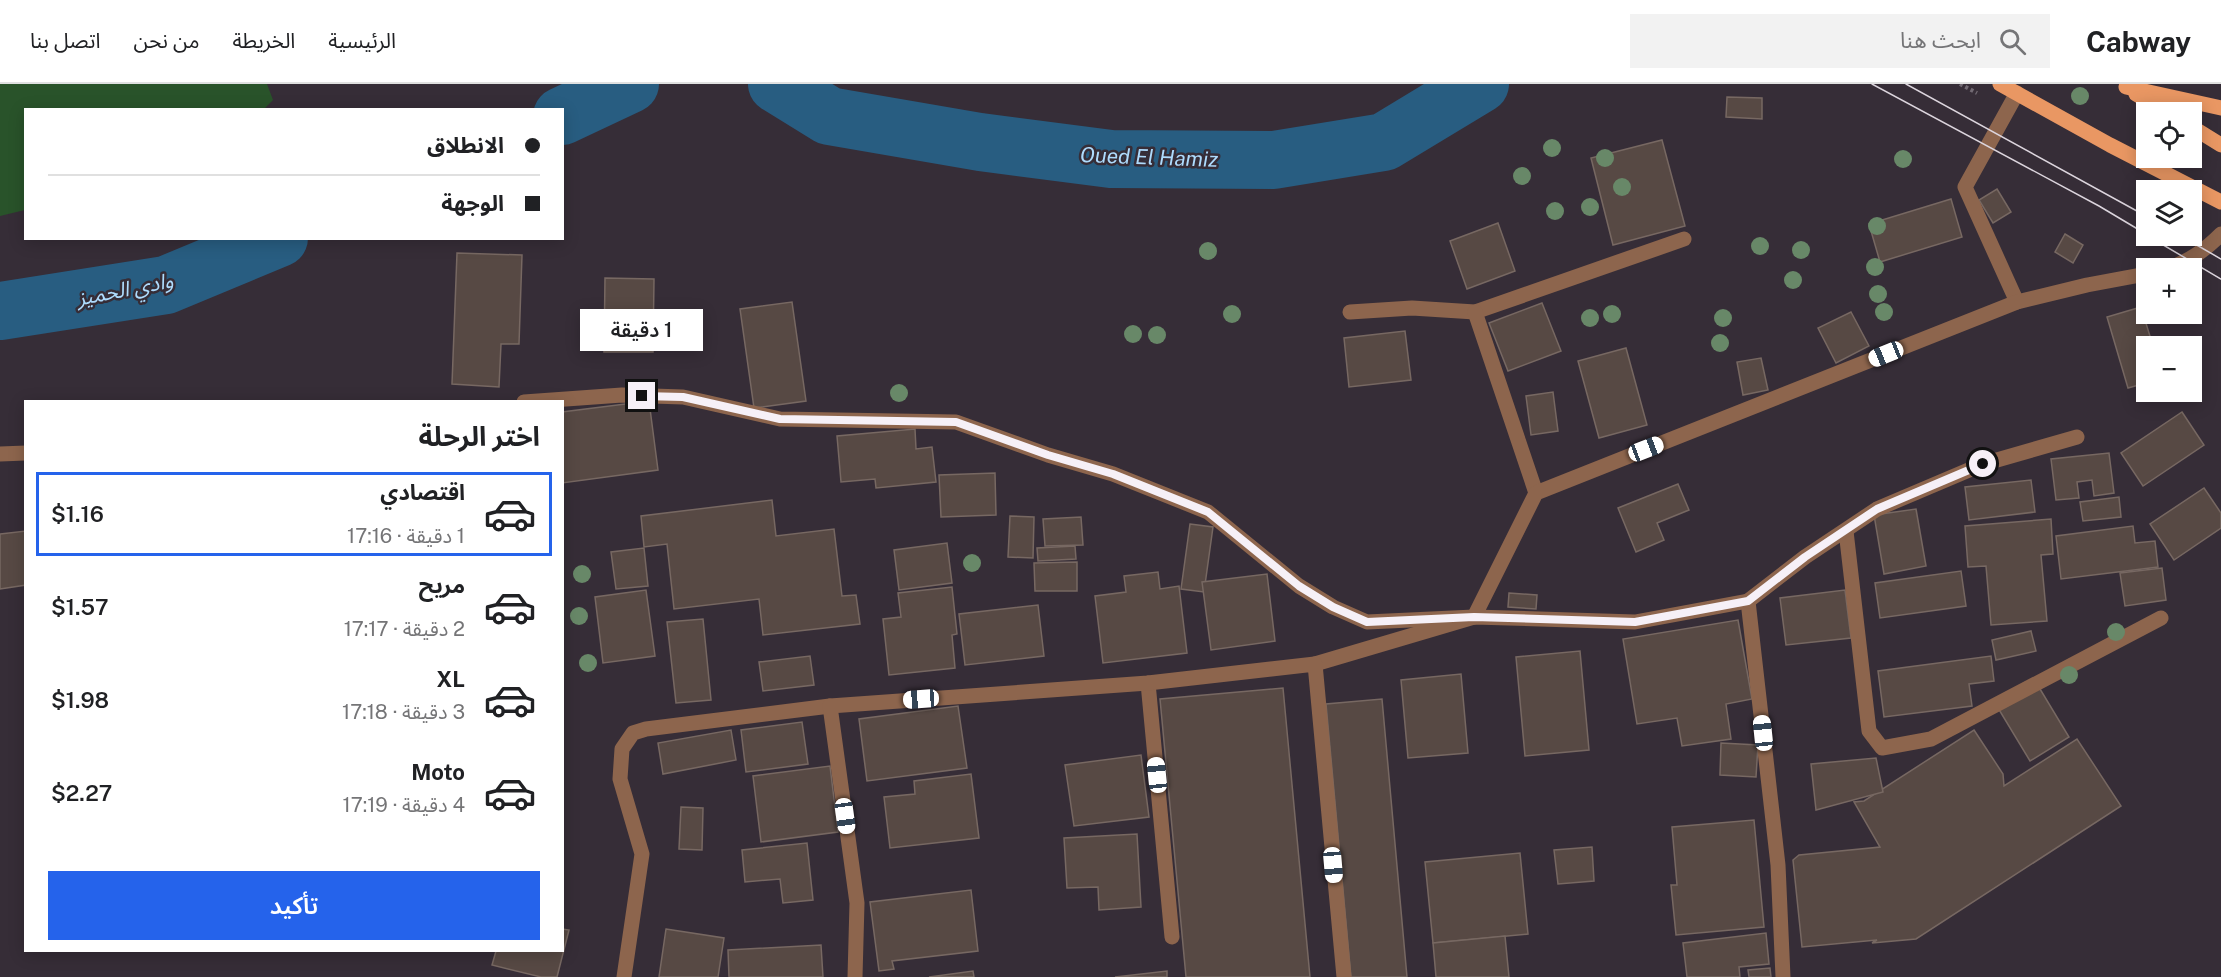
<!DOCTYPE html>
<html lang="ar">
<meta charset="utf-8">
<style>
body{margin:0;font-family:"Public Sans","Noto Sans Arabic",sans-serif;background:#f2f2f2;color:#202124;direction:rtl;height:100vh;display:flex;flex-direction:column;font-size:22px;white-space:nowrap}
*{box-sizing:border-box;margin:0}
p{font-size:20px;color:#757577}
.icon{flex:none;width:33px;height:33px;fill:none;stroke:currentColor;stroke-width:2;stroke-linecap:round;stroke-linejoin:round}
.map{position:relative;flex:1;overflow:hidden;direction:ltr}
.panel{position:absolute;left:24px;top:316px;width:540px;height:552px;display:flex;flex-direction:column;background:#fff;border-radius:0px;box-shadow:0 3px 15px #0003;direction:rtl}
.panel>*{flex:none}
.hud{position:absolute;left:24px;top:24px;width:540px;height:132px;border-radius:0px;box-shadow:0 3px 15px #0003;direction:rtl;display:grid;align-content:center;height:132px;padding:0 24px;background:#fff}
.tools{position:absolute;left:2136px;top:18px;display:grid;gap:12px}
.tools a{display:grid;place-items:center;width:66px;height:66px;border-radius:0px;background:#fff;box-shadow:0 3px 15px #0003;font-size:30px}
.end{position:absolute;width:27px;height:27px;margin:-14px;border:8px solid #f6f0f7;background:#111;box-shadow:0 0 0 3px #111}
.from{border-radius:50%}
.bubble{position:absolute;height:42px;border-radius:0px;background:#fff;box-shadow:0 3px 15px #0003;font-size:20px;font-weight:600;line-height:42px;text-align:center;direction:rtl}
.car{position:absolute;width:18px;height:36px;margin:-18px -9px;border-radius:8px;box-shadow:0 0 4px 2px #0007;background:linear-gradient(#fff 24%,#345 0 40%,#fff 0 76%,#345 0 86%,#fff 0)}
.hud b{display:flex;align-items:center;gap:21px;height:57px;font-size:22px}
.hud b+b{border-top:2px solid #e0e0e0}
.hud i{width:15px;height:15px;background:#202124}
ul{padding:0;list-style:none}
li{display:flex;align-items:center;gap:18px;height:84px;margin:0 12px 9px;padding:0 12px;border:3px solid transparent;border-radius:0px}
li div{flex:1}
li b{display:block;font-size:22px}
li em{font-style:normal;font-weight:600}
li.on{border-color:#2563eb}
li>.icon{width:54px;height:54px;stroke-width:1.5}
h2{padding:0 24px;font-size:27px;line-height:72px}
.button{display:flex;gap:12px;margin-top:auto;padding:12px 24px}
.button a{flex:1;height:69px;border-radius:0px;background:#2563eb;color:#fff;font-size:24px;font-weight:600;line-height:69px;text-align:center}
header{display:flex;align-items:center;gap:36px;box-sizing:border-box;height:84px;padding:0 30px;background:#fff;border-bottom:2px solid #e0e0e0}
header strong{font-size:28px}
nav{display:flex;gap:33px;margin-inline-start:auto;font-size:21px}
.search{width:420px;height:54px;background:#f2f2f2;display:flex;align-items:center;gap:15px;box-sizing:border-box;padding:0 21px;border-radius:0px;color:#757577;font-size:22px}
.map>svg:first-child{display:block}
</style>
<header>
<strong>Cabway</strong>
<div class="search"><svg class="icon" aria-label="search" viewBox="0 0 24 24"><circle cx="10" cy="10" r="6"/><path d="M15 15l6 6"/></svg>ابحث هنا</div>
<nav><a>الرئيسية</a><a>الخريطة</a><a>من نحن</a><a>اتصل بنا</a></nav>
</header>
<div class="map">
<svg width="2221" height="893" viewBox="0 0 2221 893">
<rect width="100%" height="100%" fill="#362d37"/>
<!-- green -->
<path fill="#29532a" d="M0 0H267L273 16 263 26H26L25 126 0 132Z"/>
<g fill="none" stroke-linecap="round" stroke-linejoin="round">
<!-- river -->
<g stroke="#285d81" stroke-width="58">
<path d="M777 0 829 32 980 58 1111 75 1274 76 1384 58 1480 0"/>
<path d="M562 32 630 0"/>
<path d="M0 227 166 201 279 154"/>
</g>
</g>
<!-- building -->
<g fill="#574944" stroke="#776862" stroke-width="1.5">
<path d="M1727 13 1762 14V35L1726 33Z"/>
<path d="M1662 56 1685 142 1613 161 1591 74Z"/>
<path d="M1997 105 2011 128 1993 139 1979 116Z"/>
<path d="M1951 115 1962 153 1880 178 1869 140Z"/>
<path d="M1498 139 1515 187 1467 205 1450 157Z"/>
<path d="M2065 150 2083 161 2073 179 2055 168Z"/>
<path d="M457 169 522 171 519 260H501L499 303 452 300Z"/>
<path d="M605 194 654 195 653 268H604Z"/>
<path d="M792 218 806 317 754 324 740 225Z"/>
<path d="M1542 219 1561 267 1508 287 1489 239Z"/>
<path d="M2141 223 2153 262H2146V299L2128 304 2107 233Z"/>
<path d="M1851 228 1869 262 1836 279 1818 244Z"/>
<path d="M1405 247 1411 296 1349 303 1344 254Z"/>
<path d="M1626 264 1647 341 1599 354 1578 277Z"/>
<path d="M1761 274 1768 306 1743 311 1737 278Z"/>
<path d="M1553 308 1558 347 1531 351 1526 312Z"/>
<path d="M649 317 658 386 562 399V328Z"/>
<path d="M2182 328 2204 361 2143 402 2121 369Z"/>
<path d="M915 345 916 365 932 363 936 398 876 404 875 395 841 398 837 352Z"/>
<path d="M2109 369 2114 409 2094 412 2092 396 2077 398 2079 414 2056 416 2051 375Z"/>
<path d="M995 389 996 431 941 433 939 391Z"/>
<path d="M2031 396 2035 428 1969 436 1965 403Z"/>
<path d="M1678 400 1689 426 1657 439 1664 456 1636 468 1618 424Z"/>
<path d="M2204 404 2221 429V444L2174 476 2150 440Z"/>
<path d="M2119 413 2121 433 2083 437 2080 418Z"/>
<path d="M772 416 776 452 834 445 842 512 856 511 860 540 763 551 759 515 674 525 667 460 644 463 641 432Z"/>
<path d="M1916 425 1926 482 1884 490 1874 431Z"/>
<path d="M1010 432 1034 433 1033 474 1008 473Z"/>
<path d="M1081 433 1083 461 1045 462 1043 435Z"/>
<path d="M2051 435 2053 470 2041 471 2047 537 1991 541 1986 482 1968 483 1965 442Z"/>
<path d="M1190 440 1213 443 1204 508 1181 505Z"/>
<path d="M2133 442 2135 459 2155 457 2158 483 2061 495 2056 452Z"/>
<path d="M26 447V501L0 505V450Z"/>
<path d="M947 459 952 499 899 506 894 466Z"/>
<path d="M1075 462 1076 475 1038 477 1037 464Z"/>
<path d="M644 464 648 502 616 505 611 468Z"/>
<path d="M1077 478V507H1035L1034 479Z"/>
<path d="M2162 484 2166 516 2125 522 2120 489Z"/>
<path d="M1961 487 1966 522 1880 534 1875 499Z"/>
<path d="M1158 488 1160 505 1179 502 1187 569 1103 579 1095 512 1126 508 1124 492Z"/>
<path d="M1267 490 1275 557 1211 566 1202 498Z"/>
<path d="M952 503 957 550 952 551 955 584 889 591 883 535 901 533 898 509Z"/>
<path d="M646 506 655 572 603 579 595 513Z"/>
<path d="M1845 506 1851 554 1786 561 1780 514Z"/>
<path d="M1509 509 1537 511 1536 525 1508 523Z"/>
<path d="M1038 521 1044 572 965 581 959 530Z"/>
<path d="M703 535 711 616 676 619 667 538Z"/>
<path d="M1738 536 1752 615 1726 620 1731 655 1682 662 1677 634 1637 640 1623 555Z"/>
<path d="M2031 547 2036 567 1996 576 1992 556Z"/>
<path d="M1580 567 1589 666 1525 672 1516 573Z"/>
<path d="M810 572 814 601 763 607 759 578Z"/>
<path d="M1991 572 1994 597 1969 600 1972 622 1884 633 1878 587Z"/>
<path d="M1461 590 1468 669 1408 674 1401 596Z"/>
<path d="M2037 600 2069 653 2030 677 1998 624Z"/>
<path d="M1283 604 1310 893H1186L1160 615Z"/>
<path d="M1382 615 1407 893H1351L1326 620Z"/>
<path d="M958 622 967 684 867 697 859 635Z"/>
<path d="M802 638 808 680 746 688 741 646Z"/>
<path d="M731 646 736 676 663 690 658 659Z"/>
<path d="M1974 646 2003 690 2004 702 2077 655 2121 722 1916 855 1872 859 1877 856 1802 863 1793 776 1799 771 1880 763 1854 718 1864 717Z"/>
<path d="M1721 659 1758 661 1756 693 1720 691Z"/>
<path d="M1141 671 1149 733 1074 742 1065 681Z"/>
<path d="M1876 674 1883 708 1816 726 1811 680Z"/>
<path d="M830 682 838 748 761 758 753 692Z"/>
<path d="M971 690 979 754 890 764 884 713 915 710 914 697Z"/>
<path d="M681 723 703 724 702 766 679 765Z"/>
<path d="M1754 736 1764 843 1676 851 1671 801H1677L1672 743Z"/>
<path d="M1137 750 1141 823 1099 826 1098 803 1067 804 1064 754Z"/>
<path d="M807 759 813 816 783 819 780 795 745 798 742 766Z"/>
<path d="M1592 763 1594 797 1558 800 1554 766Z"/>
<path d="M1520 769 1528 850 1433 859 1425 778Z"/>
<path d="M971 806 978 867 892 877 894 885 879 887 870 818Z"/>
<path d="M562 845 569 846 557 893H541L492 881 496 867H562Z"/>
<path d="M666 845 724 854 718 893H659Z"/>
<path d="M1766 849 1769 880 1739 883 1740 893H1687L1683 859Z"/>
<path d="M1505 852 1509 893H1436L1433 859Z"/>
<path d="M821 861 823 893H729L728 866Z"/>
<path d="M1770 884 1771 893H1749L1748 886Z"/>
<path d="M973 887 974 893H929Z"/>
<path d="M1167 887V893H1115Z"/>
</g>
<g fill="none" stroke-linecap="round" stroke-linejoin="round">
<!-- path -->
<path stroke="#726a73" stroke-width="4" stroke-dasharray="3 3" stroke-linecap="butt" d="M1960 0 1977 9"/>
<!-- lane -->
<path stroke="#8d654d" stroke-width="15" d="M2017 9 1965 103 2017 218"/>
<!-- street -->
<g stroke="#8d654d" stroke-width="15">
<path d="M2170 184C2191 176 2205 166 2221 150"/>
<path d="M1350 228 1412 224 1475 228 1684 155"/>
<path d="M1475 228 1536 409"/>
<path d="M524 318 622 311 683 313 780 335 956 338 1048 371 1113 390 1208 428 1299 502 1333 523 1367 538 1474 533 1635 538 1748 517 1778 781 1783 893"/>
<path d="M0 370 26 369"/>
<path d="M1846 447 1869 647 1882 664 1931 655 2161 534"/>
<path d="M1748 517 1805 473 1877 425 1983 380 2077 353"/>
<path d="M1315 580 1474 533 1536 409 2017 218 2087 201 2146 190"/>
<path d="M1148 599 1172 853"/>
<path d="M624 893 642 770 620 695 622 665 633 649 646 645 830 622"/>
<path d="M855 893 857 819 830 622 1148 599 1315 580 1344 893"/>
</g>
<!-- primary -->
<g stroke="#e99763" stroke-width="15">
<path d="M2000 0 2110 61 2221 118"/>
<path d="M2126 3 2221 24"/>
<path d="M2136 10 2167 28"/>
<path d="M2192 43 2221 61"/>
</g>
<!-- tram -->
<g stroke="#dcd5dd" stroke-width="1.5">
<path d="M1872 0 2099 122 2146 150"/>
<path d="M1906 0 2146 132"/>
<path d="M2148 152 2221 195"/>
<path d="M2181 152 2221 175"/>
</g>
</g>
<!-- trees -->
<g fill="#688868">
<circle cx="2080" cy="12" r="9"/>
<circle cx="1552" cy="64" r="9"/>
<circle cx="1605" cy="74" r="9"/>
<circle cx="1903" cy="75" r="9"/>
<circle cx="1522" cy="92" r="9"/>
<circle cx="1622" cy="103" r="9"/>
<circle cx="1590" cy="123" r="9"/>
<circle cx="1555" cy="127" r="9"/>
<circle cx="1877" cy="142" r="9"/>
<circle cx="1760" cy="162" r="9"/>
<circle cx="1801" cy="166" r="9"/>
<circle cx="1208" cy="167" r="9"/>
<circle cx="1875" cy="183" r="9"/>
<circle cx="1793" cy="196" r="9"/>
<circle cx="1878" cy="210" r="9"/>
<circle cx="1884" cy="228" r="9"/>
<circle cx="1232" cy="230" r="9"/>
<circle cx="1612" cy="230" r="9"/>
<circle cx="1590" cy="234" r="9"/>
<circle cx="1723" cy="234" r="9"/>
<circle cx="1133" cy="250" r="9"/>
<circle cx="1157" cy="251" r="9"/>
<circle cx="1720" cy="259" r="9"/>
<circle cx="899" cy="309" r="9"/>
<circle cx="972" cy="479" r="9"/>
<circle cx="582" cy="490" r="9"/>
<circle cx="579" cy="532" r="9"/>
<circle cx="2116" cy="548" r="9"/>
<circle cx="588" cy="579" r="9"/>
<circle cx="2069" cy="591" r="9"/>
</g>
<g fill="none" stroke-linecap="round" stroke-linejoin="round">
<!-- route -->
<path stroke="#f6f0f7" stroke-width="8" d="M642 312 683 313 780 335 956 338 1048 371 1113 390 1208 428 1299 502 1333 523 1367 538 1474 533 1635 538 1748 517 1805 473 1877 425 1983 380"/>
</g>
<g text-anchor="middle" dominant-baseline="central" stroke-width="5" stroke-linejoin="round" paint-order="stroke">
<!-- water labels -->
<g font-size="21" font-style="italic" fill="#aedbfd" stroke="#362d37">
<text transform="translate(1149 73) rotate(2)">Oued El Hamiz</text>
<text transform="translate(125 205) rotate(-11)">وادي الحميز</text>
</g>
</g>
</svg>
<div class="tools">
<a><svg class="icon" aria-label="locate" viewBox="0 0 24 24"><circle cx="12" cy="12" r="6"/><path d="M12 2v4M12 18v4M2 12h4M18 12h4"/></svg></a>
<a><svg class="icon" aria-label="layers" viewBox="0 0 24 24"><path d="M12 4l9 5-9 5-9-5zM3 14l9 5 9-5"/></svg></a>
<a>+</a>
<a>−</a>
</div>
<i class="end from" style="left:1983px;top:380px"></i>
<i class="end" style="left:642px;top:312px"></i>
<div class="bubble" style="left:580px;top:225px;width:123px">1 دقيقة</div>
<i class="car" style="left:1886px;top:270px;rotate:248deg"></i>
<i class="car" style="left:1646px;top:365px;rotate:69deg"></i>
<i class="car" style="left:921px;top:615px;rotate:266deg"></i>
<i class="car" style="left:1763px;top:649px;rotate:354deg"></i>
<i class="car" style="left:1157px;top:691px;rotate:354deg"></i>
<i class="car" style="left:845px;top:732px;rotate:172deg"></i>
<i class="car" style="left:1333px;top:781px;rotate:175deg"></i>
<div class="hud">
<b><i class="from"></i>الانطلاق</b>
<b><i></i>الوجهة</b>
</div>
<section class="panel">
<h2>اختر الرحلة</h2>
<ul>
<li class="on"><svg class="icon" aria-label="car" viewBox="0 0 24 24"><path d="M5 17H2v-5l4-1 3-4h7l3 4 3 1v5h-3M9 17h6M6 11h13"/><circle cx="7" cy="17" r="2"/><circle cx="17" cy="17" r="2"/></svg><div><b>اقتصادي</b><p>1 دقيقة · 17:16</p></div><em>$1.16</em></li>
<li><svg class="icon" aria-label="car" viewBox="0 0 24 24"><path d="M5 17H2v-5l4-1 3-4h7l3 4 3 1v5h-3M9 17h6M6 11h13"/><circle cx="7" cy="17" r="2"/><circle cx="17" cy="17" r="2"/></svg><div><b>مريح</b><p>2 دقيقة · 17:17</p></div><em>$1.57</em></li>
<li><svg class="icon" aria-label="car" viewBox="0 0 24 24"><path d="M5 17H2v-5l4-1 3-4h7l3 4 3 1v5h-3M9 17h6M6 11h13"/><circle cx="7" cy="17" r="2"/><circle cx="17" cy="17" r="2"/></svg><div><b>XL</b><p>3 دقيقة · 17:18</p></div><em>$1.98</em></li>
<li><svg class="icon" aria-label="car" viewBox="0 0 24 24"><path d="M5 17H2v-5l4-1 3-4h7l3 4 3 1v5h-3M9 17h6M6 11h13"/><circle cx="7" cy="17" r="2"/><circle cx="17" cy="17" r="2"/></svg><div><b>Moto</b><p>4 دقيقة · 17:19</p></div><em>$2.27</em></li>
</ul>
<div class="button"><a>تأكيد</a></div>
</section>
</div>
